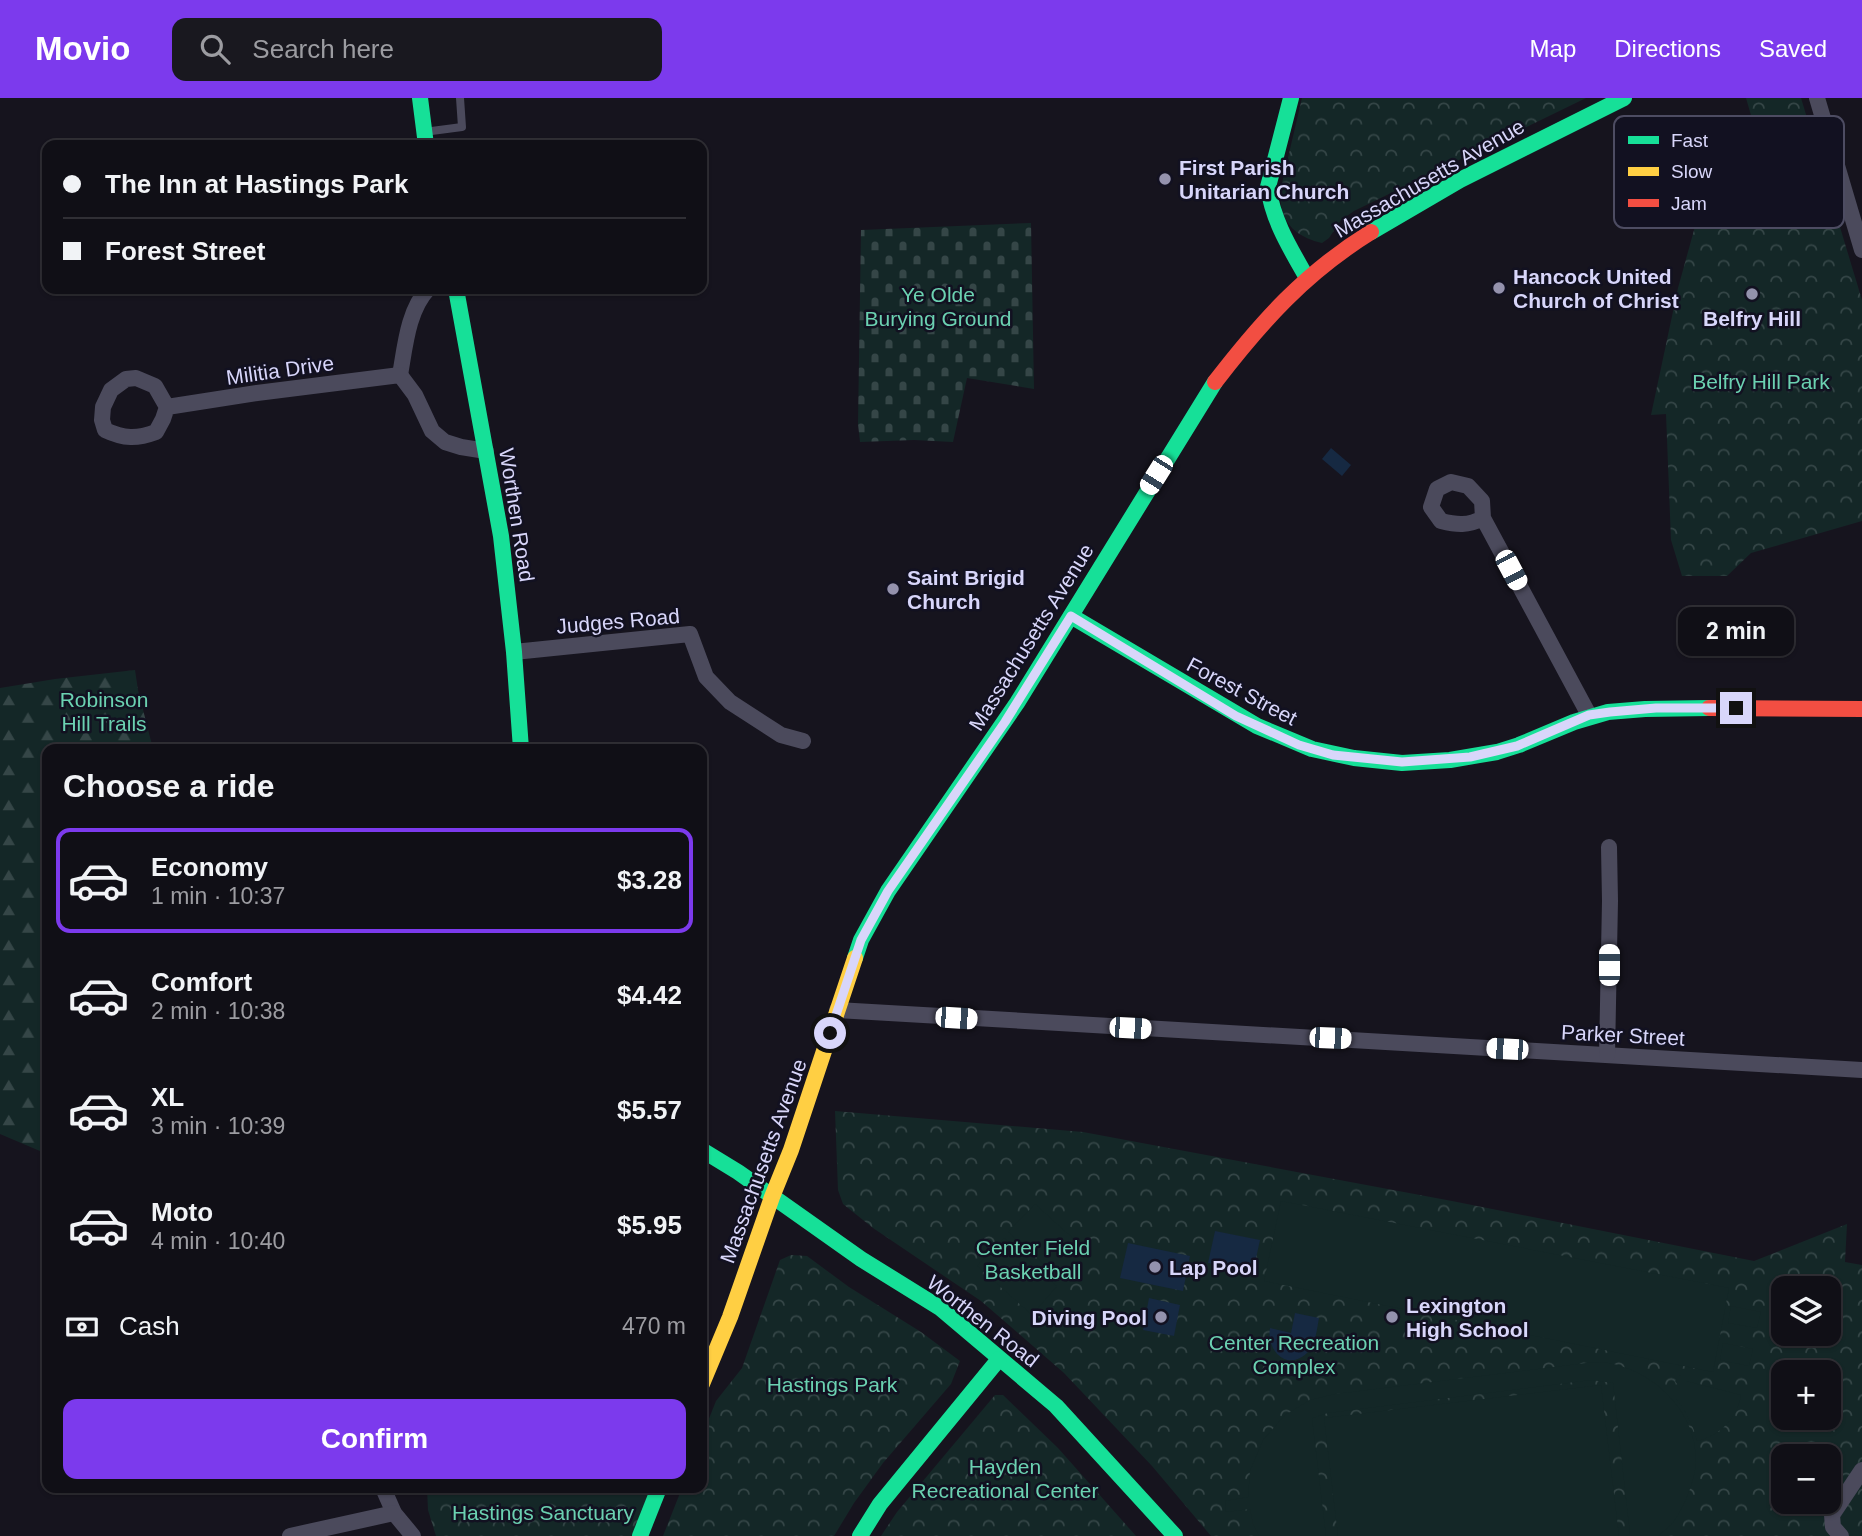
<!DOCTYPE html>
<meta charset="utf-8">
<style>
body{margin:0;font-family:Helvetica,sans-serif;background:#19181f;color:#f1f3f6;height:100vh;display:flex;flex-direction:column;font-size:26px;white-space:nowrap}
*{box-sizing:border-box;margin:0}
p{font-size:23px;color:#9c9ca1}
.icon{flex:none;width:38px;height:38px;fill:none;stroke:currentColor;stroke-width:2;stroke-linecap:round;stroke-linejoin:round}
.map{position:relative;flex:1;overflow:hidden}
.drawer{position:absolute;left:42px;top:646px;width:665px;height:749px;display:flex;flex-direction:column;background:#100f16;border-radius:14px;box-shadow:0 2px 5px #0004,0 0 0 2px #302f35}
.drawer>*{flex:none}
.hud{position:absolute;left:42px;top:42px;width:665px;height:154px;border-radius:14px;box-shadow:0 2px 5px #0004,0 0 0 2px #302f35;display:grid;align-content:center;height:154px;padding:0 21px;background:#100f16}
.fabs{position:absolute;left:1771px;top:1178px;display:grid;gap:14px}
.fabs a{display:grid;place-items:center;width:70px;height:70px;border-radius:14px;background:#100f16;box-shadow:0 2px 5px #0004,0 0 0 2px #302f35;font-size:35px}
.end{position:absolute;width:32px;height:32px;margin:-16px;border:9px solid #d8d6fa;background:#111;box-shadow:0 0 0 4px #111}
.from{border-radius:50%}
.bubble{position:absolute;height:49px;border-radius:14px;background:#100f16;box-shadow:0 2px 5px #0004,0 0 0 2px #302f35;font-size:23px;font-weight:700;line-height:49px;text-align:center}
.car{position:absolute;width:21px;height:42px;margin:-21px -10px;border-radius:9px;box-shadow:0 0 5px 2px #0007;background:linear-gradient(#fff 24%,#345 0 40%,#fff 0 76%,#345 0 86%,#fff 0)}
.hud b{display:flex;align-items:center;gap:24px;height:66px;font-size:26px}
.hud b+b{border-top:2px solid #302f35}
.hud i{width:18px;height:18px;background:#f1f3f6}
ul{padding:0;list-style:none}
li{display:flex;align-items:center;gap:21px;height:105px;margin:0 14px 10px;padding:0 7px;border:4px solid transparent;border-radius:14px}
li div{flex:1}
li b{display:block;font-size:26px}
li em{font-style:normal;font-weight:700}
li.active{border-color:#7c3aed}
li>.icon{width:63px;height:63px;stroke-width:1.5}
h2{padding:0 21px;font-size:32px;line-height:84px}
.pay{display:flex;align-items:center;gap:18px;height:77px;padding:0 21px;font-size:26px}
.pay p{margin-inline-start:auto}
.action{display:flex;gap:14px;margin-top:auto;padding:14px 21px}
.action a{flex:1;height:80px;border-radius:14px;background:#7c3aed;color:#fff;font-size:28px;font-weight:700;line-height:80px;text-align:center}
header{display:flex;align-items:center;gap:42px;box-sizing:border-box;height:98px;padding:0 35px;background:#7c3aed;color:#fff}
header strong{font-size:33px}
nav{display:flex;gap:38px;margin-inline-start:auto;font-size:24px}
.search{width:490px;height:63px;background:#19181f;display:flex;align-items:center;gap:18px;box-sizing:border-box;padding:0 24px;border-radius:14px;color:#9c9ca1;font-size:26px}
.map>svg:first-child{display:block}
</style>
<header>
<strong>Movio</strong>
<div class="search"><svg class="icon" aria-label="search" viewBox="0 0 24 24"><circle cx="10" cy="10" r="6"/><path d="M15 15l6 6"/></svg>Search here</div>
<nav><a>Map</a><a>Directions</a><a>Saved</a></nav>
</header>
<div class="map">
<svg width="1862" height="1438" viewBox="0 0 1862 1438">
<defs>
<pattern id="forest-firs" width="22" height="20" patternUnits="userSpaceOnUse" patternTransform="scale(1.75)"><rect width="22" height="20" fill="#142727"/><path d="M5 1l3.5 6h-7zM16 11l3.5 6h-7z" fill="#354647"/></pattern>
<pattern id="cemetery-stones" width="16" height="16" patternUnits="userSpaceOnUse" patternTransform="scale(1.75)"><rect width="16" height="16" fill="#142727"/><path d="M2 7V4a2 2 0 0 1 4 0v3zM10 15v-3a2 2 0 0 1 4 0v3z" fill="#354647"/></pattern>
<pattern id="park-crowns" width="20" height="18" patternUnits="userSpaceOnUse" patternTransform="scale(1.75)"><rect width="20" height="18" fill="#142727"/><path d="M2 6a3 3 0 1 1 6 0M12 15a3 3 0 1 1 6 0" fill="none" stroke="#354647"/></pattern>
</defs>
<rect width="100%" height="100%" fill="#16141e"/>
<!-- forest -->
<path fill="url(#forest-firs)" d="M135 572 138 592 153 651H47V1056L0 1036V590L55 581Z"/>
<!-- cemetery -->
<path fill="url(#cemetery-stones)" d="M1031 125 1034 291 967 280 953 344 914 342 860 344 858 326 861 132Z"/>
<!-- park -->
<g fill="url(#park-crowns)" fill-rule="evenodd">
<path d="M1302 0H1586L1354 113 1341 122 1329 140 1322 145C1301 140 1285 130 1281 107 1279 93 1284 77 1287 64 1292 43 1297 21 1302 0Z"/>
<path d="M1746 0H1801L1862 202V423L1751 455 1727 478H1682L1671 442 1666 316 1651 317 1678 190 1704 96 1771 86Z"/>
<path d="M835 1013 1083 1034 1452 1103 1754 1163 1847 1126 1845 1164 1862 1167V1438H1211L1152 1368 1064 1275 981 1203 873 1130 843 1106 838 1092ZM1783 1190H1829V1236H1783ZM1783 1274H1829V1320H1783ZM1783 1358H1829V1404H1783Z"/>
<path d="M791 1157 807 1158 849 1189 921 1234 960 1263 951 1286 883 1365 854 1405 834 1438H663L682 1390H702V1338L716 1303 742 1270 780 1162Z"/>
<path d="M995 1297H1003L1058 1350 1136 1438H881L897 1414Z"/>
<path d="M427 1390H659L640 1438H436L428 1412Z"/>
</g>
<!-- pitch -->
<g fill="#142727">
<path d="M1281 1103 1729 1190 1713 1274 1264 1183Z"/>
<path d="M1035 1106 1088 1154 1063 1183 1008 1134Z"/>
<path d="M1004 1140 1057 1188 1032 1217 977 1168Z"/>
<path d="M1731 1208 1761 1214 1757 1230 1728 1225Z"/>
<path d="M1723 1245 1753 1251 1749 1268 1720 1262Z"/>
<path d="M1586 1265C1593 1265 1601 1264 1608 1265 1654 1273 1696 1313 1696 1362 1696 1381 1683 1413 1671 1427 1667 1431 1662 1434 1658 1438H1626L1630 1436 1613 1285 1591 1282 1328 1315 1312 1320 1326 1438H1259L1253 1426 1250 1411 1226 1414 1225 1403 1248 1399 1250 1373 1263 1342 1285 1317 1310 1302 1335 1296Z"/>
<path d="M1680 1277 1686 1283 1741 1297C1737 1320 1720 1338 1697 1343 1693 1326 1685 1311 1673 1297L1680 1290 1675 1283Z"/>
<path d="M1601 1287 1619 1438H1338L1324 1320Z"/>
</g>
<!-- water -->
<g fill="#162942">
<path d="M1331 350 1351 367 1342 378 1322 361Z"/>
<path d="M1215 1133 1260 1142 1253 1174 1208 1165Z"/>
<path d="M1128 1145 1190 1158 1183 1193 1120 1180Z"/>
<path d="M1149 1200 1180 1207 1174 1238 1143 1232Z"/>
<path d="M1295 1215 1319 1220C1317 1230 1316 1245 1309 1253 1289 1275 1266 1254 1270 1230L1291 1235Z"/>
</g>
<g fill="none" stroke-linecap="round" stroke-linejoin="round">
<!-- lane -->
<g stroke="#4b4a5c" stroke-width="8">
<path d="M424 34 462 29 460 0"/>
<path d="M1814 1190 1819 1184"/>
</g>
<!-- street -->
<g stroke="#4b4a5c" stroke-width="16">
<path d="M1817 0 1862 152"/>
<path d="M400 277C405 249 408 212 428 191"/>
<path d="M167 309 163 321 156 334C137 341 124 341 105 332L102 322 103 309 111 292 126 281 136 280 155 288 167 309 257 295 400 277 415 297 432 333 445 344 461 349 486 353"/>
<path d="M1483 420 1482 403 1468 388 1451 384 1437 391 1431 409 1441 423C1457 427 1468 428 1483 420L1589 617"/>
<path d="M514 554 690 536 706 579 730 604 781 637 803 643"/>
<path d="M837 912 1862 972"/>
<path d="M1607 957 1610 803 1609 749"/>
<path d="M383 1390 394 1415 413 1438"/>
<path d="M290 1438 394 1415"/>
<path d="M1841 1438 1833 1429 1832 1417 1862 1372"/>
</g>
<!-- fast -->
<g stroke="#16e098" stroke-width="16">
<path d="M420 0 426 47"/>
<path d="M1291 0 1268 89C1273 123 1290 150 1307 180"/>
<path d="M1371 134 1460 82 1624 0"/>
<path d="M456 191 501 438 514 554 521 651"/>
<path d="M1071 518 1257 628 1312 651 1354 660 1402 665 1450 662 1497 654 1519 647 1574 624 1608 614 1645 611 1709 610"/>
<path d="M855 860 861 842 888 793 1017 605 1215 284"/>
<path d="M702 1052 738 1074 861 1161 940 1210 1056 1308 1175 1438"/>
<path d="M640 1438 659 1390"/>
<path d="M860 1438 880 1406 999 1261"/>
</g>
<!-- slow -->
<path stroke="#ffcf43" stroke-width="16" d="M702 1286 730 1219 772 1099 791 1052 855 860"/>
<!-- jam -->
<g stroke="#f24e42" stroke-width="16">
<path d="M1215 284C1262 223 1305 175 1371 134"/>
<path d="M1709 610 1862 611"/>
</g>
</g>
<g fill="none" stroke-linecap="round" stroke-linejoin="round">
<!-- route -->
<path stroke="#d8d6fa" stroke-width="9" d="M830 935 861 842 888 793 1005 624 1071 518 1236 618 1299 647 1333 657 1402 664 1470 659 1517 648 1589 617 1610 614 1656 610H1736"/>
</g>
<!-- markers -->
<g fill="#9492ad" stroke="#121121" stroke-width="2.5">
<circle cx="1165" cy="81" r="7"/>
<circle cx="1499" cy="190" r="7"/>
<circle cx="1752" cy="196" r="7"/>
<circle cx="893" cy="491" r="7"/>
<circle cx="1155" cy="1169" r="7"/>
<circle cx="1161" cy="1219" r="7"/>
<circle cx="1392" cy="1219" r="7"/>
</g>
<g text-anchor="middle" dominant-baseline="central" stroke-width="5" stroke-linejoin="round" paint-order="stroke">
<!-- poi labels -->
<g font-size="21" font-weight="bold" fill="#d8d6fa" stroke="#121121" text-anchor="start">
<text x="1179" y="69">First Parish<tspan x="1179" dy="24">Unitarian Church</tspan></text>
<text x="1513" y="178">Hancock United<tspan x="1513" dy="24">Church of Christ</tspan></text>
<text x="1752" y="220" text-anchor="middle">Belfry Hill</text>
<text x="907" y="479">Saint Brigid<tspan x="907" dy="24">Church</tspan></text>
<text x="1169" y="1169">Lap Pool</text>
<text x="1406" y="1207">Lexington<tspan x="1406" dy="24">High School</tspan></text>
<text x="1147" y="1219" text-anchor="end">Diving Pool</text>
</g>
<!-- street labels -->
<g font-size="21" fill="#d8d6fa" stroke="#121121">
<text transform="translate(1429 80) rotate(-30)">Massachusetts Avenue</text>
<text transform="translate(280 272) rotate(-8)">Militia Drive</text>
<text transform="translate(517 417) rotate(81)">Worthen Road</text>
<text transform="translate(618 523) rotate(-5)">Judges Road</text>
<text transform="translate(1031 539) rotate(-58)">Massachusetts Avenue</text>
<text transform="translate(1242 593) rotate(28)">Forest Street</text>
<text transform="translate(1623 937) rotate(3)">Parker Street</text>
<text transform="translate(763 1063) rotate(-70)">Massachusetts Avenue</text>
<text transform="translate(983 1223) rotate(38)">Worthen Road</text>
</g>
<!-- park labels -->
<g font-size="21" fill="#6bd1b1" stroke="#121121">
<text x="938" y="196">Ye Olde<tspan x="938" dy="24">Burying Ground</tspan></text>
<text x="1761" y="283">Belfry Hill Park</text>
<text x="104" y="601">Robinson<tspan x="104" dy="24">Hill Trails</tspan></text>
<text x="1033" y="1149">Center Field<tspan x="1033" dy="24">Basketball</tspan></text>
<text x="1294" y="1244">Center Recreation<tspan x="1294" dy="24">Complex</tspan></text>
<text x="832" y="1286">Hastings Park</text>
<text x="1005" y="1368">Hayden<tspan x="1005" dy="24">Recreational Center</tspan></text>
<text x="543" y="1414">Hastings Sanctuary</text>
</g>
</g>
<!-- legend -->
<rect x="1614" y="18" width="230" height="112" rx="10" fill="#121121" stroke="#4d4c62" stroke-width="2"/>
<rect x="1628" y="38" width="31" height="8" fill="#16e098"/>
<rect x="1628" y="69" width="31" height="9" fill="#ffcf43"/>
<rect x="1628" y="101" width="31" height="8" fill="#f24e42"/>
<g font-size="19" fill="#d8d6fa">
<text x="1671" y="49">Fast</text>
<text x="1671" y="80">Slow</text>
<text x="1671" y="112">Jam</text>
</g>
</svg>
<div class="fabs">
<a><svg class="icon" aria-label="layers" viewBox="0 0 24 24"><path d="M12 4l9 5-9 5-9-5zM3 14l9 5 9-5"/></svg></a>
<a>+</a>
<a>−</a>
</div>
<i class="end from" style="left:830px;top:935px"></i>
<i class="end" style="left:1736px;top:610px"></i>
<div class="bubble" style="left:1678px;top:509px;width:116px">2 min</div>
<i class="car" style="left:1156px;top:377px;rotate:212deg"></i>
<i class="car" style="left:1511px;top:472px;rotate:152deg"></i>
<i class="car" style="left:1609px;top:867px;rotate:0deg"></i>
<i class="car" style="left:956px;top:920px;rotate:94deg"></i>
<i class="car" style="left:1130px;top:930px;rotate:93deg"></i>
<i class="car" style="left:1330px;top:940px;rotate:92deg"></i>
<i class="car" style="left:1507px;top:951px;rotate:273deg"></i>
<div class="hud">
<b><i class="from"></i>The Inn at Hastings Park</b>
<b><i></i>Forest Street</b>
</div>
<section class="drawer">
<h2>Choose a ride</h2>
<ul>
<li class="active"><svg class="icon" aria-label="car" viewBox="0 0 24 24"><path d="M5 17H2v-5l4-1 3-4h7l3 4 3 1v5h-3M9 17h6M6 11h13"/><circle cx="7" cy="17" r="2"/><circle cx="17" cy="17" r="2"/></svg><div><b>Economy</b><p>1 min · 10:37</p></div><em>$3.28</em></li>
<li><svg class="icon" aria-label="car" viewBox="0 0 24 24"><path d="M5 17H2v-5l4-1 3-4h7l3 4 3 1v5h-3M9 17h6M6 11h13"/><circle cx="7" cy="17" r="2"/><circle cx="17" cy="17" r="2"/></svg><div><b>Comfort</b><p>2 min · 10:38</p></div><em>$4.42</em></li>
<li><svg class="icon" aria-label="car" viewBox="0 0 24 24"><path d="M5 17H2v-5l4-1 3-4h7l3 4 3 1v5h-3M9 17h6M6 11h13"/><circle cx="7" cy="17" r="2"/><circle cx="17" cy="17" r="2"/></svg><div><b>XL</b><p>3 min · 10:39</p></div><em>$5.57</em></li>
<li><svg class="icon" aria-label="car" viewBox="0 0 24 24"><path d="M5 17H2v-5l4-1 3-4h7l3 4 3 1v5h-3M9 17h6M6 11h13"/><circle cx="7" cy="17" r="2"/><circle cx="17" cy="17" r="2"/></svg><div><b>Moto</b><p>4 min · 10:40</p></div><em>$5.95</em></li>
</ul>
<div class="pay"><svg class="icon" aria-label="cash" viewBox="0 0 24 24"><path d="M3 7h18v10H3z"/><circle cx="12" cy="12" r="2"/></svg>Cash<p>470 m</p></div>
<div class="action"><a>Confirm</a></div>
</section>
</div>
